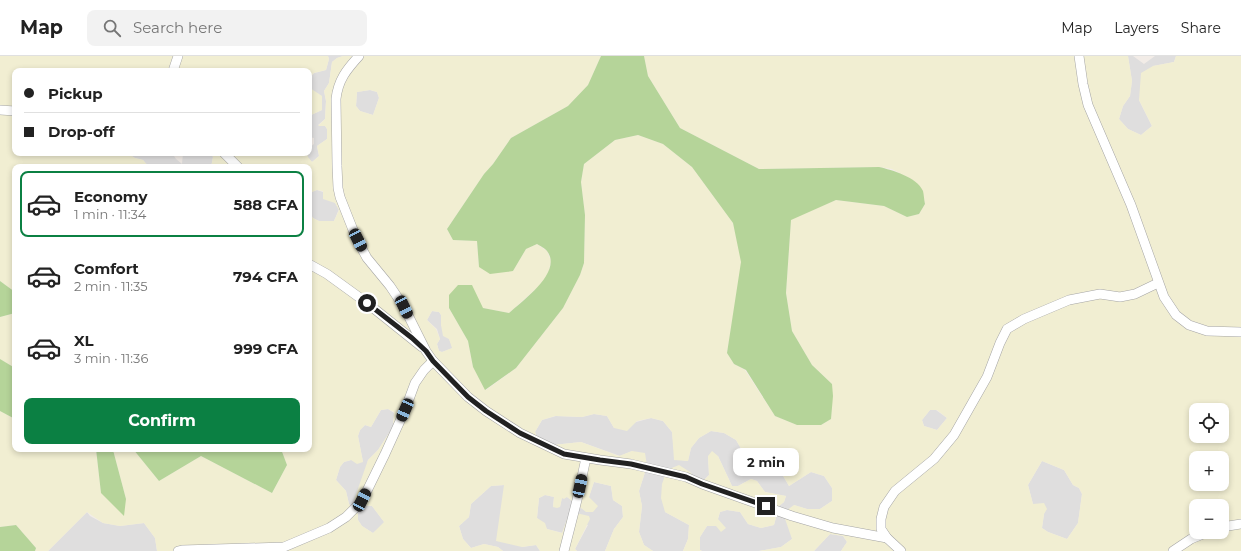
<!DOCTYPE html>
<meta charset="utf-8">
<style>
body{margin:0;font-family:Montserrat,sans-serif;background:#f2f2f2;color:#222;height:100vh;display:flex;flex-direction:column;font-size:15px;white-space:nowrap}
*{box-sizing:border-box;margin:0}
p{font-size:13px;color:#767676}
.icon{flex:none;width:22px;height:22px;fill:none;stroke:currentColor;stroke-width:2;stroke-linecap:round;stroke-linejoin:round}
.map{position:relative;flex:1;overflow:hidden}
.drawer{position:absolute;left:12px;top:108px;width:300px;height:288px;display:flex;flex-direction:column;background:#fff;border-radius:8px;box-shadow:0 2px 6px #0003}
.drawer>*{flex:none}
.hud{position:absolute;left:12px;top:12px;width:300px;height:88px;border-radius:8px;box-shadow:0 2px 6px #0003;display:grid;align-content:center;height:88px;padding:0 12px;background:#fff}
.fabs{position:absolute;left:1189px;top:347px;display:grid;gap:8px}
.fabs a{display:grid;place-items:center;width:40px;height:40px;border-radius:8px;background:#fff;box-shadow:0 2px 6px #0003;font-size:20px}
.end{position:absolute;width:18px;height:18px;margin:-9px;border:5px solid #212121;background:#fff;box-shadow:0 0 0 2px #fff}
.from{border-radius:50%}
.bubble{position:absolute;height:28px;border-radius:8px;background:#fff;box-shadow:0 2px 6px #0003;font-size:13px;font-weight:700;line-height:28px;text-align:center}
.car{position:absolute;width:12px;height:24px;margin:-12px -6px;border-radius:5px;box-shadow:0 0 3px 1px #0007;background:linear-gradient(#222 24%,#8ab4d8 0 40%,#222 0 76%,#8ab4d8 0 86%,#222 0)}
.hud b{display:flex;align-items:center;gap:14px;height:38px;font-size:15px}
.hud b+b{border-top:1px solid #e0e0e0}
.hud i{width:10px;height:10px;background:#222}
ul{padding:7px 0 0;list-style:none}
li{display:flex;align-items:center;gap:12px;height:66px;margin:0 8px 6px;padding:0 4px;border:2px solid transparent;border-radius:8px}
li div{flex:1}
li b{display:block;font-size:15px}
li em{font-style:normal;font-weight:700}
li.on{border-color:#0b8043}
li>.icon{width:36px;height:36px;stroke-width:1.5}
.action{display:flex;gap:8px;margin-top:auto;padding:8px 12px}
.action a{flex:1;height:46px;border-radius:8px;background:#0b8043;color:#fff;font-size:16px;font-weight:700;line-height:46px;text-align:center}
header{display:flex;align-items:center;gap:24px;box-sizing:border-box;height:56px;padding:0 20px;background:#fff;border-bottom:1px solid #e0e0e0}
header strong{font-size:19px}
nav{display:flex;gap:22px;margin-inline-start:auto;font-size:14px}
.search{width:280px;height:36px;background:#f2f2f2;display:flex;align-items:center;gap:10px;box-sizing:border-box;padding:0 14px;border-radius:8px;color:#767676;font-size:15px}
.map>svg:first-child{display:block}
</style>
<header>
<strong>Map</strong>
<div class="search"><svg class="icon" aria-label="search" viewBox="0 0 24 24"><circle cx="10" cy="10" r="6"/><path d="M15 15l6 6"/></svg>Search here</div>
<nav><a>Map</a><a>Layers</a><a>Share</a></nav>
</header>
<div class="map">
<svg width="1241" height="495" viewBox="0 0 1241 495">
<rect width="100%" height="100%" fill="#f2ece7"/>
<!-- residential -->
<g fill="#dfdede">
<path d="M328 0H343L337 2 332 6 329 27 324 35 326 45 325 63 318 69 325 70 327 73V83L317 90 319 100 312 106 307 101V97H309V92L314 88V82L309 81V60L322 54 310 32 309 22 314 17 326 14 329 3Z"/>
<path d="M1128 0H1133L1144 8 1155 0H1176L1174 6 1153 10 1139 44 1152 70 1141 79 1128 73 1119 63 1123 50 1130 40 1132 25Z"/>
<path d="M370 34 377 36 379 42 373 59 360 55 356 50 357 36Z"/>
<path d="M127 97H172L176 103 182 108 183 97H211L213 101 211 111H149L143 104 135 102Z"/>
<path d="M317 134 323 136 335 147 339 153 334 165H319L313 162 309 156 310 136Z"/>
<path d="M432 255 439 256 441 259V269L449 283 453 292 442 296 439 295 437 288 440 283 437 273 427 264Z"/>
<path d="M388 353 394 357 393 371 378 394 368 404 359 449 372 450 385 467 373 477 362 470 358 464V458L349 448 346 435 336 424 340 411 344 406 351 404 363 406 358 380 360 374 365 369 371 371 381 354Z"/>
<path d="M930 354H936L947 362 937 374 924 370 922 364Z"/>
<path d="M594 358 607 360 614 372 651 362 663 365 672 376 675 403 688 405 691 392 699 382 711 375 724 377 736 384 743 396 755 400 758 409 772 410 782 418 789 430 811 416 824 420 832 432V445L820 453H807L794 449 792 483 781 491 759 495H702L700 494V481L707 470H716L720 456 727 454 740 456 748 468 761 472 774 469 779 450 784 446 786 440 765 436 757 425 751 423 738 430H732L718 400 708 401 709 419 705 423H696L665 456 689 469 688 483 683 495H653L644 489 639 476 642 450 639 435 647 410 632 395 620 400 581 386 553 389 540 388 535 376 542 364 556 360 582 361Z"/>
<path d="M1042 405 1064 414 1073 429 1079 432 1082 438 1078 467 1067 483 1048 476 1042 472 1044 458 1033 448 1028 429Z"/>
<path d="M594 426 611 430 613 444 622 450 623 461 614 473 605 495H577L575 493 588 469 567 463 563 477 547 473 537 462 539 442 545 439 554 441 553 451H560L562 441H567L586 455 589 441Z"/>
<path d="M505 429 522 491 536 489 540 495H503L498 491 484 488 471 492 463 483 459 470 469 461 471 448 491 430Z"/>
<path d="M87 456 90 460 103 467 120 470 144 467 155 482 157 495H48Z"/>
<path d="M830 478 843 480 847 486 841 495H814Z"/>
</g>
<!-- farmland -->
<g fill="#f1eed2" fill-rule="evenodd">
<path d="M0 0H328L329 3 326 14 314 17 309 22 310 32 322 40V54L309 60V15H15V97H127L135 102 143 104 149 111H15V236L0 225Z"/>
<path d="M343 0H601L588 29 568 50 511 82 493 108 484 118 447 173 453 184 477 185 479 211 513 215 526 193 537 188 547 195 551 205 548 219 539 230 509 257 483 252H449L468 285 473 311 486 334 516 312 563 252 580 219 584 207 585 159 581 126 584 108 615 84 638 79 663 88 692 111 733 167 742 206 727 297 734 308 745 314 775 360 797 369H821L831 363 832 328 812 309 792 275 786 237 791 163 836 144 884 150 907 161 919 158 925 148 922 134 914 125 892 113 879 111 759 113 680 72 648 20 644 0H1128L1132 25 1130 40 1123 50 1119 63 1128 73 1141 79 1152 70 1139 44 1141 17 1153 10 1174 6 1176 0H1241V495H841L847 486 843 480 830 478 814 495H759L781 491 792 483 783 457 794 449 807 453H820L832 445V432L824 420 811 416 789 430 782 418 772 410 758 409 755 400 743 396 736 384 724 377 711 375 699 382 691 392 688 405 674 404 672 376 663 365 651 362 637 365 627 375 614 372 607 360 594 358 582 361 555 360 542 364 535 376 540 388 553 389 581 386 619 400 632 395 645 397 647 410 639 435 642 450 639 476 644 489 653 495H605L614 473 623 461 622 450 613 444 611 430 594 426 589 441 598 450 593 456H586L567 441 564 443 562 442 560 451 557 452 553 451 554 441 545 439 539 442 537 462 545 467 547 473 562 477 567 463 573 458 576 457 589 460 590 463 575 493 577 495H540L536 489 522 491 496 485 504 429 491 430 471 448 469 461 459 470 463 483 471 492 484 488 498 491 503 495H157L155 482 144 467 120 470 103 467 87 456 48 495H35L36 492 16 469 0 471V355L15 363V393H96L101 437 126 443 113 394 116 393H133L159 425 201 400 272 437 287 409 281 393H309V111H211L213 101 211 97H307L308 101 312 106 319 100 317 90 327 83V73L325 70H318L325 63 326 45 324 35 329 27 332 6 337 2ZM370 34 377 36 379 42 373 59 360 55 356 50 357 36ZM317 134 323 135V143L335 147 339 154 334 165H319L313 162 309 156 310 137ZM432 255 439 256 441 259V269L443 280 449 283 452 292 442 296 439 295 437 288 440 283 436 273 427 264ZM388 353 394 356 393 371 378 394 368 404 354 444 359 449 372 450 384 466 373 477 362 470 358 464V458L349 448 346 435 336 424 340 411 344 406 351 404 357 408 363 406 358 380 360 374 365 369 371 371 381 354ZM930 354H937L947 362 937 374 924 370 922 364ZM1196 354H1222V380H1196ZM1196 402H1222V428H1196ZM1042 405 1064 414 1073 429 1079 432 1082 438 1078 467 1067 483 1048 476 1042 472 1044 458 1047 453 1044 447 1033 448 1028 429ZM1196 450H1222V476H1196Z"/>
<path d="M15 257V312L0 303V261Z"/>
<path d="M712 395 718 400 732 430H738L751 423 757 425 765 436 786 440 784 446 779 450 774 469 761 472 748 468 740 456 727 454 720 456 718 463 726 472 721 476 716 470H707L700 481V494L702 495H683L688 483 689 469 665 456 661 442 662 428 667 414 679 409 690 416 696 423H705L709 419 708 400Z"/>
</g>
<!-- forest -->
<g fill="#b5d499">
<path d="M601 0H644L648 20 680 72 759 113 879 111C892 114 917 121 923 135 924 139 924 144 925 148L919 158 907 161 884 150 836 144 791 164 786 237 792 275 812 309 832 328 833 340 831 363 821 369H797L775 360 746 314 734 308 727 297 741 206 733 167 692 111 663 88 638 79 615 84 584 108 581 126 585 159 584 207 580 219 563 252 516 312 485 334 473 311 468 285 449 252V239L458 229H472L483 252 509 257C523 244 563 216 547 195 545 192 540 190 537 188L526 193 513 215 490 218 479 211 477 185 453 184 447 173 484 118 493 108 511 82 568 50 588 29Z"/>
<path d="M0 225 15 236V257L0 261Z"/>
<path d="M0 303 15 312V363L0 355Z"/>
<path d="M96 393H116L113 394 126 443 124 460 101 437Z"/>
<path d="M133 393H281L287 409 272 437 201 400 159 425Z"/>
<path d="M16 469 36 492 35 495H0V471Z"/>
</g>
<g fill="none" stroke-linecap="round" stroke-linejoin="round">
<!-- minor casing -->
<g stroke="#a5a5a5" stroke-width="10">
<g id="minor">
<path d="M359 0C347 13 338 24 336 43L337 110 338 132 340 141 357 184 367 202 390 230 404 251 426 295 433 305 468 341 486 355 520 377 564 398 600 404 631 408 686 421 702 428 792 460 833 472 887 482"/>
<path d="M1079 0 1083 28 1088 49 1131 149 1164 241 1176 259 1189 269 1207 275 1241 276"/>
<path d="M173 15 178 0"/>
<path d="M0 54 15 55"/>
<path d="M224 97 238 111"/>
<path d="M309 208 327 218 367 247 422 291"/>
<path d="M1222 471 1241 468"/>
<path d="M178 495 182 494 284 491 329 472 346 461 362 445 385 398 405 354 415 327 424 314 433 305"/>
<path d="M564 495 577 444 586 402"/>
<path d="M901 495 887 482 881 473V463L884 451 895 435 934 403 954 379 987 321 1000 287 1007 273 1024 263 1069 244 1100 238 1120 241 1135 238 1158 227"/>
<path d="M1173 495 1191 483 1208 476"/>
</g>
</g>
<!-- minor -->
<use href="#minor" stroke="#fff" stroke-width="9"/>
</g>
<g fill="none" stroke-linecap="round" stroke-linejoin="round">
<!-- route -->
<path stroke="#212121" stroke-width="5" d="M367 247 412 282 426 295 433 305 468 341 486 355 520 377 564 398 600 404 631 408 686 421 702 428 766 450"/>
</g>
</svg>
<div class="fabs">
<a><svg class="icon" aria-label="locate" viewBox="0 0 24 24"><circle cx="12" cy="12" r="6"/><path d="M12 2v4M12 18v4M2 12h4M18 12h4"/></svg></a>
<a>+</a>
<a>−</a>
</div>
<i class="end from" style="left:367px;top:247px"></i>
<i class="end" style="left:766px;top:450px"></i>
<div class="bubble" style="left:733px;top:392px;width:66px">2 min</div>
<i class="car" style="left:358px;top:184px;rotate:153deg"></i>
<i class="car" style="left:404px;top:251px;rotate:154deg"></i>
<i class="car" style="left:405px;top:354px;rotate:204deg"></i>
<i class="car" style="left:580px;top:430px;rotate:12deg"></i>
<i class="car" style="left:362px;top:444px;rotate:27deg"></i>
<div class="hud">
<b><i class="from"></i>Pickup</b>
<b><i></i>Drop-off</b>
</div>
<section class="drawer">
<ul>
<li class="on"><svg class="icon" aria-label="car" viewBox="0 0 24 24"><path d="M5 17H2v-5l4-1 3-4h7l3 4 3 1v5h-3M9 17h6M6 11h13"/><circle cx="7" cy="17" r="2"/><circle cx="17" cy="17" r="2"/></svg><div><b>Economy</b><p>1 min · 11:34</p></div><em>588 CFA</em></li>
<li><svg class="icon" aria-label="car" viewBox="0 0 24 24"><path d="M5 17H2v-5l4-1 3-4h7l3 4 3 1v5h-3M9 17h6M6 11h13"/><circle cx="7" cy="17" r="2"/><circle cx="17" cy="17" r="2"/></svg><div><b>Comfort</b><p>2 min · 11:35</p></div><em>794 CFA</em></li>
<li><svg class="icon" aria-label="car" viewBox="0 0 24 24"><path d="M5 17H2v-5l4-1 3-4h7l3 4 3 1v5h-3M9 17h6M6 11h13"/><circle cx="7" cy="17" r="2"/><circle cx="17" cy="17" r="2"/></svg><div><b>XL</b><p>3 min · 11:36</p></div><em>999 CFA</em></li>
</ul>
<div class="action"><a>Confirm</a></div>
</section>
</div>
